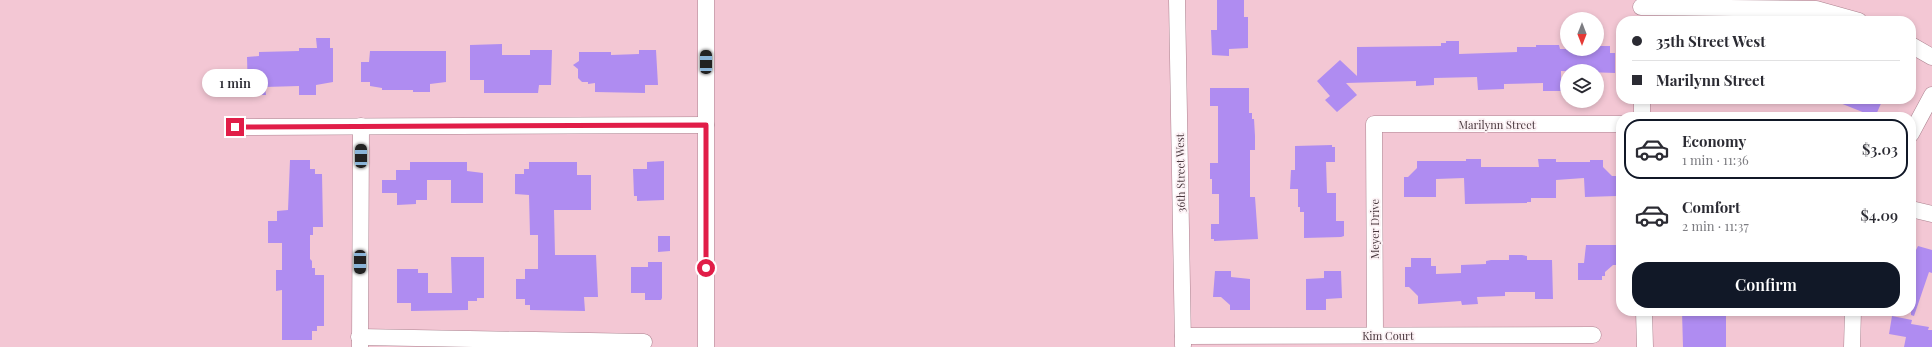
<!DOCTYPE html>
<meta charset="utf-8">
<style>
body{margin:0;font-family:"Playfair Display",serif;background:#f7f7f7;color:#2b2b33;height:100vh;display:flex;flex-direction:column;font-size:15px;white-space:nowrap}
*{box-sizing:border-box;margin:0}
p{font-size:13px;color:#7c7c81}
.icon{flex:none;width:22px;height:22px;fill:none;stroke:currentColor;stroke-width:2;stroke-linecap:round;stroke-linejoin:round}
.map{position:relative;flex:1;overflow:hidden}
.side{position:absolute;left:1616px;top:112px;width:300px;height:204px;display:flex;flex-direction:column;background:#fff;border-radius:16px;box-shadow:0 2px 6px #0003}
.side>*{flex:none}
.top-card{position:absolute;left:1616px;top:16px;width:300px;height:88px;border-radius:16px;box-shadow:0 2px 6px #0003;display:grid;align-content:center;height:88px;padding:0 16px;background:#fff}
.needle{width:26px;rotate:180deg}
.controls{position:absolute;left:1560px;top:12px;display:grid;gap:8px}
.controls a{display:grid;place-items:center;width:44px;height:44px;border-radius:50%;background:#fff;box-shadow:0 2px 6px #0003;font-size:20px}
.end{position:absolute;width:18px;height:18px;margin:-9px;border:5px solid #e11d48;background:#fff;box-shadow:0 0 0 2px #fff}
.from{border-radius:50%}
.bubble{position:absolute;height:28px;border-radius:14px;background:#fff;box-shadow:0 2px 6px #0003;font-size:13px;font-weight:600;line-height:28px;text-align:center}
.car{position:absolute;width:12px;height:24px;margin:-12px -6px;border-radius:5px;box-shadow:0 0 3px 1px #0007;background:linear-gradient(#222 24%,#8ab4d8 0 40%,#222 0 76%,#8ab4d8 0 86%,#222 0)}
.top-card b{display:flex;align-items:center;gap:14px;height:38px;font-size:15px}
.top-card b+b{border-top:1px solid #e1e1e2}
.top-card i{width:10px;height:10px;background:#2b2b33}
ul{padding:7px 0 0;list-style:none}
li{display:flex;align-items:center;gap:12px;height:60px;margin:0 8px 6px;padding:0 8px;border:2px solid transparent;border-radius:16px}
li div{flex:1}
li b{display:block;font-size:15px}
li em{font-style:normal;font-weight:600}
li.active{border-color:#111827}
li>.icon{width:36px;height:36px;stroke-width:1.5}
.cta{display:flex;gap:8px;margin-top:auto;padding:8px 16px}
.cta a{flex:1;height:46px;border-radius:16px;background:#111827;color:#fff;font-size:16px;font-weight:600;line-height:46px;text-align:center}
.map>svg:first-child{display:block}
</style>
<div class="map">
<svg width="1932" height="347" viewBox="0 0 1932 347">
<rect width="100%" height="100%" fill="#f3c7d4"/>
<!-- building -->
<g fill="#af8cf1">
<path d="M1217 0H1244V17H1248V48L1229 49V56L1212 55 1211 30H1217Z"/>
<path d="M316 38H330V48H333V82L316 85V95H299V86L265 87 266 95H248L247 57 259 56V52L299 51V48H317Z"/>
<path d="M1446 41H1459V54L1517 52V47H1536V45H1559L1560 49H1597V46H1610V53H1615V73L1561 71V91H1543V83L1504 84V89L1478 90 1477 77 1434 78V85L1416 86V81L1346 83 1357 95 1337 112 1325 100 1330 96 1317 81 1340 60 1357 76V47L1441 46V43H1446Z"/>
<path d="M502 44V55H530V50H552L551 85H539L538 93H484V80H470V45Z"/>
<path d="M639 50H656L658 85H645V93L595 92V83L588 84V82H582L578 78V69L573 65 579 61V52H611V55L639 54Z"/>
<path d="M370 51H446V82L430 84V92H413V90H382V88L370 86V82H361V62H369Z"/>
<path d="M1210 88H1249V113H1252V119H1254L1255 136V150H1250V197H1255L1258 239 1214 241V239H1211V224H1219V194H1212V179H1210V163H1218V106H1210Z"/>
<path d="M1830 99H1883L1875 117Z"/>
<path d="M1332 145V147H1335V162H1326L1327 193H1336V221H1344V236L1341 237 1304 238V212H1300V207H1298V189H1290L1291 170H1295V146Z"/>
<path d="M1466 159H1481V167H1539L1538 159H1556V162H1590V160H1603V167L1612 176H1616L1617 196 1585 197 1584 178 1556 180V198H1531V202H1527V203L1465 204 1464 178 1436 179V197H1404V177H1408L1417 168V161H1466Z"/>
<path d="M290 160H310V169H315V174H322L323 227H313V235H310V259L312 261V268H315V275H324V326H317V331H312V340H282V290L276 291V270H282V243H268V221H277V211L288 210Z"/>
<path d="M664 161V200L637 201V196H634L633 169H647V162Z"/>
<path d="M410 162H467V171L483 173V203H451V180H427V200H416V204L397 205V193H382V180H396V170H410Z"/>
<path d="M529 162H577V175H591V210H554L555 255H596L598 297H584L585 311 530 310V305H525V299H516V279H525V269H538V235H530L529 195 515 194V174H524V169H529Z"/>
<path d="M658 236H670V251L658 252Z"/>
<path d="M1586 245H1617V265H1613L1605 272V276H1602V280H1578V263H1584Z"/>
<path d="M1918 246 1932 250V273L1929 272 1914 316 1911 315V251L1915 252Z"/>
<path d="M1509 255H1522L1527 256V260H1552L1553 299H1535V292H1505V296L1477 297 1478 304 1462 305 1461 301 1418 304V296L1409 287H1405V267H1411V258H1431V266H1436V274L1461 273V265L1486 264V261L1491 260H1509Z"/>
<path d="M451 257H484V298H477V301H468V310L411 311V303H397V269H418V273H428V293H452Z"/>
<path d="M648 262H662V298L661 300H645V293H631V267H648Z"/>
<path d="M1215 271H1231V277L1250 279V310H1230V305L1221 297H1213Z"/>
<path d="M1324 271H1341L1342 298 1326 299V310H1306V279L1324 278Z"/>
<path d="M1682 311H1726V347H1683Z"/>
<path d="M1892 316 1912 320 1911 324 1929 327 1928 330H1932V347H1904L1906 337 1889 334Z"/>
</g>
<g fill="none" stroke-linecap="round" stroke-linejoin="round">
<!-- minor casing -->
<g stroke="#ab828f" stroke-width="17">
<g id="minor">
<path d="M706 0V347"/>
<path d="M1177 0 1183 345"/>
<path d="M1641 7 1816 9 1859 21"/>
<path d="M1911 45 1932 57"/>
<path d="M1642 99V117"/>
<path d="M235 127 706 125"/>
<path d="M1911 134 1932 95"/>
<path d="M1911 209 1932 214"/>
<path d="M1644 311 1645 347"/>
<path d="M1375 334 1374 124H1621"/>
<path d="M1183 336 1593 335"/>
<path d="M359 337 644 342"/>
<path d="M360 347 361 126"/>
<path d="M1852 347 1853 311"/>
</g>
</g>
<!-- minor -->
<use href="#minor" stroke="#fff" stroke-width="16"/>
</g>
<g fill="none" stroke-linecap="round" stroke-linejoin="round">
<!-- route -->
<path stroke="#e11d48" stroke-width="5" d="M235 127 706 125V268"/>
</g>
<g text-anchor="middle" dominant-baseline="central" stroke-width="3.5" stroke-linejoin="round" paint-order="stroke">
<!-- street labels -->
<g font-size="11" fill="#49373d" stroke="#fcf2f5">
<text x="1497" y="124">Marilynn Street</text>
<text transform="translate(1180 173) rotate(-91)">36th Street West</text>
<text transform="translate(1374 229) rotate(-90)">Meyer Drive</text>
<text x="1388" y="335">Kim Court</text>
</g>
</g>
</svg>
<div class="controls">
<a><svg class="needle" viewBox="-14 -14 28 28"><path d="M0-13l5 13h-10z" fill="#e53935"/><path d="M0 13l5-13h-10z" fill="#7c7c81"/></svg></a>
<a><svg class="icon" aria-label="layers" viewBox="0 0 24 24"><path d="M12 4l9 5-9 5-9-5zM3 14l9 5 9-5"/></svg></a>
</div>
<i class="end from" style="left:706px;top:268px"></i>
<i class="end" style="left:235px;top:127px"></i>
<div class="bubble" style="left:202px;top:69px;width:66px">1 min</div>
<i class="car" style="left:706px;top:62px;rotate:0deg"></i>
<i class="car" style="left:361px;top:156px;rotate:0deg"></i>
<i class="car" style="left:360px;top:262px;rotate:180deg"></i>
<div class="top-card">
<b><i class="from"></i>35th Street West</b>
<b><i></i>Marilynn Street</b>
</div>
<section class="side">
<ul>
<li class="active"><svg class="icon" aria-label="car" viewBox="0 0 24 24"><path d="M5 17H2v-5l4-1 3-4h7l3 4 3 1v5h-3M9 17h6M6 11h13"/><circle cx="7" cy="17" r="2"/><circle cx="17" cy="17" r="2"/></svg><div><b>Economy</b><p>1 min · 11:36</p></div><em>$3.03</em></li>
<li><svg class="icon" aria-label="car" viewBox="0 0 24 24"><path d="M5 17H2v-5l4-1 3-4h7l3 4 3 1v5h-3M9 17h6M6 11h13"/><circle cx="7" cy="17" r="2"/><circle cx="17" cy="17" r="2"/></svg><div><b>Comfort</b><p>2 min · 11:37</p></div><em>$4.09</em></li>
</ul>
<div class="cta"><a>Confirm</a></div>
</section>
</div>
